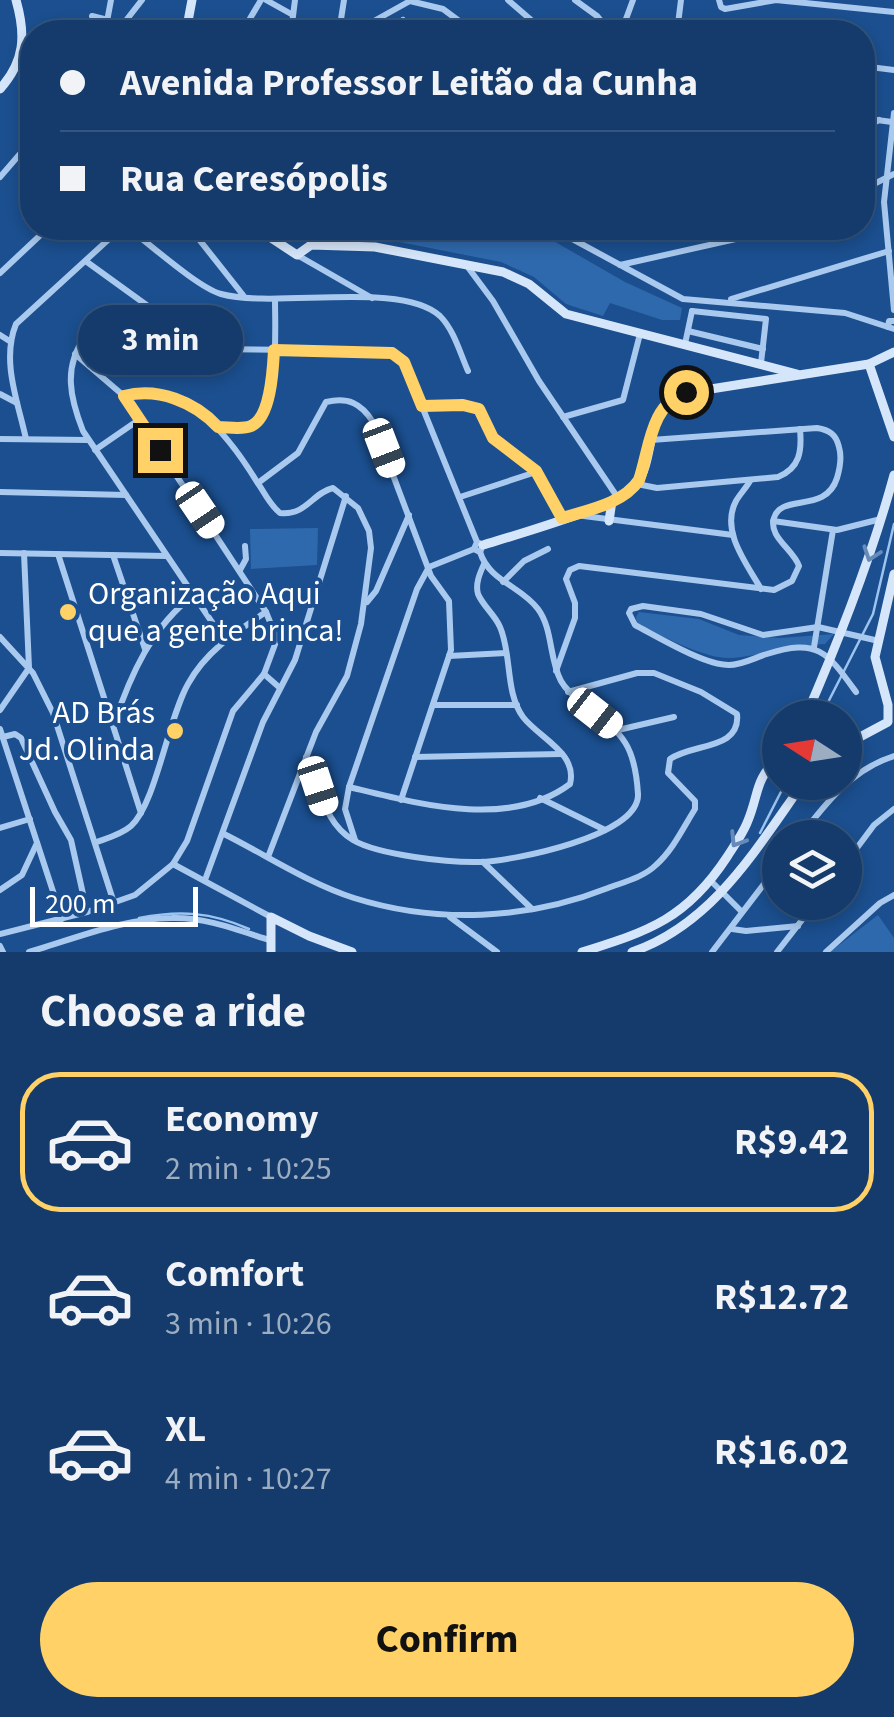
<!DOCTYPE html>
<meta charset="utf-8">
<style>
body{margin:0;font-family:"Source Sans 3",sans-serif;background:#214673;color:#f1f3f6;height:100vh;display:flex;flex-direction:column;font-size:38px;white-space:nowrap}
*{box-sizing:border-box;margin:0}
p{font-size:32px;color:#9dadc1}
.icon{flex:none;width:55px;height:55px;fill:none;stroke:currentColor;stroke-width:2;stroke-linecap:round;stroke-linejoin:round}
.map{position:relative;height:952px;overflow:hidden}
.sheet{display:flex;flex-direction:column;background:#143b6b;flex:1}
.sheet>*{flex:none}
.top-card{position:absolute;left:20px;top:20px;width:855px;height:220px;border-radius:40px;box-shadow:0 5px 15px #0003,0 0 0 2px #33557e;display:grid;align-content:center;height:220px;padding:0 40px;background:#143b6b}
.needle{width:65px;rotate:282deg}
.tools{position:absolute;left:762px;top:700px;display:grid;gap:20px}
.tools a{display:grid;place-items:center;width:100px;height:100px;border-radius:50%;background:#143b6b;box-shadow:0 5px 15px #0003,0 0 0 2px #33557e;font-size:50px}
.scale{position:absolute;left:30px;bottom:25px;width:168px;box-sizing:border-box;padding-left:10px;border:5px solid #fff;border-top:0;font-size:28px;line-height:35px;white-space:nowrap;color:#fff;-webkit-text-stroke:8px #1b4f8f;paint-order:stroke}
.end{position:absolute;width:45px;height:45px;margin:-22px;border:12px solid #ffd166;background:#111;box-shadow:0 0 0 5px #111}
.from{border-radius:50%}
.bubble{position:absolute;height:70px;border-radius:35px;background:#143b6b;box-shadow:0 5px 15px #0003,0 0 0 2px #33557e;font-size:32px;font-weight:700;line-height:70px;text-align:center}
.car{position:absolute;width:30px;height:60px;margin:-30px -15px;border-radius:12px;box-shadow:0 0 8px 2px #0007;background:linear-gradient(#fff 24%,#345 0 40%,#fff 0 76%,#345 0 86%,#fff 0)}
.top-card b{display:flex;align-items:center;gap:35px;height:95px;font-size:38px}
.top-card b+b{border-top:2px solid #33557e}
.top-card i{width:25px;height:25px;background:#f1f3f6}
ul{padding:0;list-style:none}
li{display:flex;align-items:center;gap:30px;height:140px;margin:0 20px 15px;padding:0 20px;border:5px solid transparent;border-radius:40px}
li div{flex:1}
li b{display:block;font-size:38px}
li em{font-style:normal;font-weight:700}
li.on{border-color:#ffd166}
li>.icon{width:90px;height:90px;stroke-width:1.5}
h2{padding:0 40px;font-size:45px;line-height:120px}
.cta{display:flex;gap:20px;margin-top:auto;padding:20px 40px}
.cta a{flex:1;height:115px;border-radius:60px;background:#ffd166;color:#111;font-size:40px;font-weight:700;line-height:115px;text-align:center}
.map>svg:first-child{display:block}
</style>
<div class="map">
<svg width="894" height="952" viewBox="0 0 894 952">
<rect width="100%" height="100%" fill="#1b4f8f"/>
<!-- green -->
<g fill="#2e69ad">
<path d="M320 228H381L407 232 425 228H531L625 282 682 308 680 320H662L610 303 603 316 566 304 534 277 501 262 379 238 334 237Z"/>
<path d="M318 528 317 565 251 569 250 529Z"/>
<path d="M639 612 699 619 739 635 780 638 834 634 825 644C794 645 764 655 732 658 706 660 662 635 637 625L636 617Z"/>
<path d="M878 915 894 938V952H830Z"/>
</g>
<g fill="none" stroke-linecap="round" stroke-linejoin="round">
<!-- stream -->
<g stroke="#9cc4f0" stroke-width="2.5">
<path d="M820 718 873 614 894 524"/>
<path d="M760 833 786 782"/>
<path d="M139 918C180 910 211 912 249 929"/>
</g>
<!-- street -->
<g stroke="#a9c9ee" stroke-width="6">
<path d="M266 0 293 15"/>
<path d="M508 0 545 32"/>
<path d="M575 0 597 16 610 32"/>
<path d="M719 0 721 7 725 9 776 0 894 12"/>
<path d="M92 16 108 20"/>
<path d="M403 20 415 32"/>
<path d="M105 32 111 0"/>
<path d="M117 32 142 0"/>
<path d="M242 32 261 0"/>
<path d="M291 32 295 0"/>
<path d="M339 32 344 0"/>
<path d="M364 32 374 21 410 1 443 9 474 32"/>
<path d="M383 32 403 20"/>
<path d="M614 32 626 19 633 0"/>
<path d="M677 32 681 0"/>
<path d="M862 66 894 70"/>
<path d="M894 113 884 202 894 310"/>
<path d="M862 118 892 122"/>
<path d="M862 130 879 120"/>
<path d="M0 177 32 140"/>
<path d="M862 190 894 174"/>
<path d="M128 228C150 244 197 287 221 294 275 309 401 280 440 316 454 330 460 353 468 371"/>
<path d="M190 228 243 295"/>
<path d="M306 228 318 244"/>
<path d="M552 228 683 299 845 313 894 329"/>
<path d="M297 255 372 298"/>
<path d="M87 262 206 348"/>
<path d="M620 265 785 228"/>
<path d="M467 266 493 301 539 381 618 498"/>
<path d="M0 273 48 228"/>
<path d="M731 299 889 251"/>
<path d="M692 311 766 319 761 363"/>
<path d="M888 327 889 321H894"/>
<path d="M688 331 763 349"/>
<path d="M0 335 11 342"/>
<path d="M685 344 692 311"/>
<path d="M0 394 17 403"/>
<path d="M124 396C185 378 229 436 257 482 265 493 269 504 280 513 306 516 312 493 333 488L358 508 369 531 371 548 361 624 347 676 316 732 268 857"/>
<path d="M422 406 478 408 496 441 524 459 536 471 563 518"/>
<path d="M563 417 623 400 640 334"/>
<path d="M218 427 251 426C280 405 275 332 275 299"/>
<path d="M0 439 88 440"/>
<path d="M26 439C18 402 1 361 16 324L121 228"/>
<path d="M95 450 140 419"/>
<path d="M750 481C746 488 740 494 736 501 720 531 747 564 761 589"/>
<path d="M258 483 298 453 326 402C348 397 361 403 373 422L431 576 449 601 451 650 401 800"/>
<path d="M637 484 657 488 778 477C800 468 802 451 800 429"/>
<path d="M0 492 126 495"/>
<path d="M460 497 536 472"/>
<path d="M576 515 733 535"/>
<path d="M773 521 837 530 881 519"/>
<path d="M0 553 166 556"/>
<path d="M58 554 141 813"/>
<path d="M113 555 145 649"/>
<path d="M240 570 246 559 245 546"/>
<path d="M503 582 524 561 548 549"/>
<path d="M367 602 376 591 409 515"/>
<path d="M0 637 33 673 53 713 114 903"/>
<path d="M224 640 83 431C70 398 63 367 85 337L133 350 183 353 207 349 381 351 396 354 404 362 477 542 483 545 480 552 474 549 477 542"/>
<path d="M814 647 833 530"/>
<path d="M449 656 506 653"/>
<path d="M556 671 575 618V603L566 579 570 570 579 566 774 590 792 581 799 566C793 549 768 537 774 518 781 493 826 514 837 478 840 468 842 457 839 447 836 434 829 430 817 428L651 440"/>
<path d="M264 674 280 688"/>
<path d="M856 692C827 652 818 638 767 654 754 658 742 665 729 665 704 665 658 637 635 625L629 613 631 609 643 606 701 614 763 635 818 627 879 641"/>
<path d="M433 705H517"/>
<path d="M0 710 29 668 24 553"/>
<path d="M114 724C130 676 152 626 194 595"/>
<path d="M0 729 62 919"/>
<path d="M618 730 674 717"/>
<path d="M3 737 15 734 21 738 55 812 71 840 87 912"/>
<path d="M306 757C323 787 321 820 353 840 378 855 450 863 480 862 513 861 640 836 638 794 635 746 624 735 588 707 578 699 567 692 561 681 549 659 553 629 538 609 521 586 489 581 480 552"/>
<path d="M415 757 562 754"/>
<path d="M349 787C415 803 509 830 570 784 578 753 539 738 523 717 505 693 512 654 500 627 495 615 483 606 478 594 475 584 480 573 484 564"/>
<path d="M540 798 605 830"/>
<path d="M0 828 30 819"/>
<path d="M224 834C266 855 308 883 354 898 437 924 527 920 608 888 624 882 644 877 656 865 673 850 683 828 695 809V801L668 773 670 759C693 743 741 750 737 714L701 692 654 673H637L568 692"/>
<path d="M799 838C825 804 852 769 894 756"/>
<path d="M355 840 345 809 349 787 417 589 429 567 474 549"/>
<path d="M97 842C108 838 122 834 131 826 156 803 168 719 188 684 206 651 236 632 266 612"/>
<path d="M483 862 532 909"/>
<path d="M173 864 271 917"/>
<path d="M845 864 874 825 894 809"/>
<path d="M205 880 263 722 295 660 346 496"/>
<path d="M711 881 742 912"/>
<path d="M0 890 22 875 37 843"/>
<path d="M450 917 497 952"/>
<path d="M732 929 746 931 798 926"/>
<path d="M0 934 87 912 135 895 173 864 187 841 233 711 264 674 277 639 266 612 124 396 75 354"/>
<path d="M0 946 3 952"/>
<path d="M29 952C74 939 124 918 172 918 205 917 238 930 269 940"/>
<path d="M712 952 780 863"/>
<path d="M777 952 816 902"/>
<path d="M826 952 880 903 894 895"/>
</g>
<!-- secondary -->
<g stroke="#d6e6fa" stroke-width="9">
<path d="M186 32 192 0"/>
<path d="M0 89C25 61 26 35 16 0"/>
<path d="M256 228 297 255 311 245 375 247 503 272 529 284 566 314 797 374"/>
<path d="M869 364 894 437"/>
<path d="M609 521 612 501"/>
<path d="M483 545C512 536 623 505 637 484 656 456 644 413 679 394L869 364 894 352"/>
<path d="M805 718C840 638 871 559 894 475"/>
<path d="M845 745 888 722V705L875 657 894 574"/>
<path d="M271 952V917L309 936 352 952"/>
<path d="M582 952C650 931 687 918 727 857 734 846 742 835 747 823 760 793 753 781 780 756"/>
<path d="M632 952C713 924 756 849 804 782"/>
</g>
</g>
<!-- one-way arrows -->
<defs><path id="oneway-chevron" d="M-2-3.5L2.5 0L-2 3.5" fill="none" stroke-width="1.6" stroke-linecap="round" stroke-linejoin="round" transform="scale(2.5)"/></defs>
<g stroke="#668bba">
<use href="#oneway-chevron" transform="translate(871 554) rotate(109)"/>
<use href="#oneway-chevron" transform="translate(737 840) rotate(122)"/>
</g>
<g fill="none" stroke-linecap="round" stroke-linejoin="round">
<!-- route -->
<path stroke="#ffd166" stroke-width="12" d="M160 450 124 396C158 387 195 402 218 427 228 427 242 430 251 426 271 418 273 369 274 350L392 353 404 362 422 406 463 405 479 409 493 438 536 471 562 518C588 510 623 504 639 480 650 448 650 405 686 392"/>
</g>
<!-- markers -->
<g fill="#ffd166" stroke="#1b4f8f" stroke-width="4">
<circle cx="68" cy="612" r="10"/>
<circle cx="175" cy="731" r="10"/>
</g>
<g text-anchor="middle" dominant-baseline="central" stroke-width="8" stroke-linejoin="round" paint-order="stroke">
<!-- poi labels -->
<g font-size="32" fill="#fff" stroke="#1b4f8f" text-anchor="start">
<text x="88" y="594">Organização Aqui<tspan x="88" dy="37">que a gente brinca!</tspan></text>
<text x="155" y="713" text-anchor="end">AD Brás<tspan x="155" dy="37">Jd. Olinda</tspan></text>
</g>
</g>
</svg>
<div class="tools">
<a><svg class="needle" viewBox="-14 -14 28 28"><path d="M0-13l5 13h-10z" fill="#e53935"/><path d="M0 13l5-13h-10z" fill="#9dadc1"/></svg></a>
<a><svg class="icon" aria-label="layers" viewBox="0 0 24 24"><path d="M12 4l9 5-9 5-9-5zM3 14l9 5 9-5"/></svg></a>
</div>
<div class="scale">200 m</div>
<i class="end from" style="left:686px;top:392px"></i>
<i class="end" style="left:160px;top:450px"></i>
<div class="bubble" style="left:78px;top:305px;width:165px">3 min</div>
<i class="car" style="left:384px;top:448px;rotate:159deg"></i>
<i class="car" style="left:200px;top:510px;rotate:146deg"></i>
<i class="car" style="left:595px;top:713px;rotate:128deg"></i>
<i class="car" style="left:318px;top:786px;rotate:162deg"></i>
<div class="top-card">
<b><i class="from"></i>Avenida Professor Leitão da Cunha</b>
<b><i></i>Rua Ceresópolis</b>
</div>
</div>
<section class="sheet">
<h2>Choose a ride</h2>
<ul>
<li class="on"><svg class="icon" aria-label="car" viewBox="0 0 24 24"><path d="M5 17H2v-5l4-1 3-4h7l3 4 3 1v5h-3M9 17h6M6 11h13"/><circle cx="7" cy="17" r="2"/><circle cx="17" cy="17" r="2"/></svg><div><b>Economy</b><p>2 min · 10:25</p></div><em>R$9.42</em></li>
<li><svg class="icon" aria-label="car" viewBox="0 0 24 24"><path d="M5 17H2v-5l4-1 3-4h7l3 4 3 1v5h-3M9 17h6M6 11h13"/><circle cx="7" cy="17" r="2"/><circle cx="17" cy="17" r="2"/></svg><div><b>Comfort</b><p>3 min · 10:26</p></div><em>R$12.72</em></li>
<li><svg class="icon" aria-label="car" viewBox="0 0 24 24"><path d="M5 17H2v-5l4-1 3-4h7l3 4 3 1v5h-3M9 17h6M6 11h13"/><circle cx="7" cy="17" r="2"/><circle cx="17" cy="17" r="2"/></svg><div><b>XL</b><p>4 min · 10:27</p></div><em>R$16.02</em></li>
</ul>
<div class="cta"><a>Confirm</a></div>
</section>
